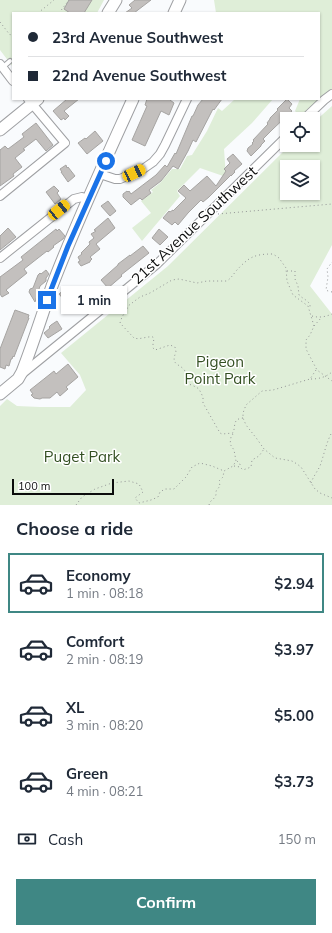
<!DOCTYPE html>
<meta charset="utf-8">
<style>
body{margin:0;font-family:Mulish,sans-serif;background:#f2f2f3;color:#1f2937;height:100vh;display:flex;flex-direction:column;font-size:15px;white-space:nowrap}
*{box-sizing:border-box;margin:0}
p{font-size:13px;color:#747a83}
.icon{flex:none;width:22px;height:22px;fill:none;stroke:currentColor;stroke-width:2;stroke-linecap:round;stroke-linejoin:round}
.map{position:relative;height:505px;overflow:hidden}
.panel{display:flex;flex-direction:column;background:#fff;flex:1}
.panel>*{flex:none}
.top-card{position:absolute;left:12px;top:12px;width:308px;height:88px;border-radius:0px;box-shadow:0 1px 3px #0004;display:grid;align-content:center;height:88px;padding:0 16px;background:#fff}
.tools{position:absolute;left:280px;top:112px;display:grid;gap:8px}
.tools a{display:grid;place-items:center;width:40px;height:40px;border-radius:0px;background:#fff;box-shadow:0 1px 3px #0004;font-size:20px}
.scale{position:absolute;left:12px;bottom:10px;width:102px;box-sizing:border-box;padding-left:4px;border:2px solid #0b0c0c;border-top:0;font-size:11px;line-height:14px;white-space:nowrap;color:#0b0c0c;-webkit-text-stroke:3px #fff;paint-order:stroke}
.end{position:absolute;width:18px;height:18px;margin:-9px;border:5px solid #1a73e8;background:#fff;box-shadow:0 0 0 2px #fff}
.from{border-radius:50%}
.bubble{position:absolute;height:28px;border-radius:0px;background:#fff;box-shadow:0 1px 3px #0004;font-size:13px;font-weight:700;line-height:28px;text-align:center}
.car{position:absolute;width:12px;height:24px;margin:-12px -6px;border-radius:5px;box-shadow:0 0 3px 1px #0007;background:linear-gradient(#f5c518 24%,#345 0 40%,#f5c518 0 76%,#345 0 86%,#f5c518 0)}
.top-card b{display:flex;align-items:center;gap:14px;height:38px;font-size:15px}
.top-card b+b{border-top:1px solid #e0e1e3}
.top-card i{width:10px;height:10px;background:#1f2937}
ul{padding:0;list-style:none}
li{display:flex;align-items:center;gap:12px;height:60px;margin:0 8px 6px;padding:0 8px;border:2px solid transparent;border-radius:0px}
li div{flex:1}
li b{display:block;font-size:15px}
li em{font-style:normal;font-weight:700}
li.on{border-color:#3f8784}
li>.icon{width:36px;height:36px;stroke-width:1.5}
h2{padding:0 16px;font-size:18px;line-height:48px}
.pay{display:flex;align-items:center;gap:10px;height:44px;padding:0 16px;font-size:15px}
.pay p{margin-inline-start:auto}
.action{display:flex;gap:8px;margin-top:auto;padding:8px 16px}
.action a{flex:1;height:46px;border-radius:0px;background:#3f8784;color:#fff;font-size:16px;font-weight:700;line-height:46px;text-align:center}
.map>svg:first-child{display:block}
</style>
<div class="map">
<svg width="332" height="505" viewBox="0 0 332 505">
<rect width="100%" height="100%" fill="#f9fbfd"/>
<!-- green -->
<g fill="#dfeed8" fill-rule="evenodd">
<path d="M0 0H104L97 13H13V67L0 50Z"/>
<path d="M214 0H332V89L326 93 301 117 295 111 300 99H319V13H216Z"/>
<path d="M235 99H273L252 123 224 149 226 177 200 168 177 191 180 196 142 241 132 228 151 213 141 201 153 192 151 190 160 183 172 169H180L187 156 192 155 207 131 218 108 222 111Z"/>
<path d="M332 106V245L310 286 332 314V505H0V406L7 399 17 406 40 407H70L86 390 80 375 61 353 168 266 290 145H313V123ZM287 167H313V193H287Z"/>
</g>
<!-- building -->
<g fill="#c3c0be" stroke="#a6a4a2">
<path d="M69 0H92L84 13H70L64 9Z"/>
<path d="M135 0H151L134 13H125L132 8 129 5Z"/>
<path d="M67 99H79L64 111 69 116 65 120 64 118 61 120 53 111Z"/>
<path d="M147 99H171L170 100 174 103 169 115 161 111 145 146 132 140 147 106 145 105Z"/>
<path d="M203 99H222L214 110 213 109 196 142 193 140 188 151 178 169 173 166 161 181 149 190 151 193 142 200 140 198 131 205 123 197V194L127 191 128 192 129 191 131 194 156 175 165 165 167 167 175 153 176 154 192 116H193L198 105Z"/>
<path d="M287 99 292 104 289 108 292 111 273 129 263 139 265 141 261 145V146L251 156 247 151 248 148 253 144 252 143 254 141 253 140 268 124 267 123 270 119V118L278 110 277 109Z"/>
<path d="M36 123 53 145 46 151 36 139 23 149 25 150 15 158 22 167 13 174 14 176 0 186V150L5 146 8 149 24 137 22 134Z"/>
<path d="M95 131 103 141 87 154 78 143 85 138 86 139Z"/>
<path d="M233 154 242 164 234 171 235 172 231 176V175L209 197 203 202 201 200 188 213 178 225 175 222 172 225 163 218 169 211 170 212 173 210V211L186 198 178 191 184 185 190 191 207 176 216 186 226 171 224 169 230 163 227 159Z"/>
<path d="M66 165 67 168 68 167 75 176 68 182 61 172H62L60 169Z"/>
<path d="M54 186 59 191 57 193 61 199 55 204 46 192Z"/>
<path d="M108 201 116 211 110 216 101 206Z"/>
<path d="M108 218 115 228 96 244 100 249 90 257 92 259 90 261V262L81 266 78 262 80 261 78 257 82 254 81 253 90 244 89 242 94 238 91 234 96 231 94 230Z"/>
<path d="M8 228 16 237 0 250V236Z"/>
<path d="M56 229 57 231 59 229 65 236 63 239 53 246 54 247 48 252 47 251 24 269 27 273 6 290 9 293 2 297 0 294V277L23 260 21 257Z"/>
<path d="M159 229 168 237 160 245 152 238Z"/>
<path d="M143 246 149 253 121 275 122 276 108 288 101 280 118 265V264L130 255V256Z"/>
<path d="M46 270 49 274 46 278V281L40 286 35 302 29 292 30 289 33 288 38 275 40 273 41 274Z"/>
<path d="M65 289H68L74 296 82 289 88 296 86 299 87 301 83 305 80 301 71 308 59 294Z"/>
<path d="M15 310 29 315 28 318H29L14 357 13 356 12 359H11L9 366 6 365 5 369 0 367V349Z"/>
<path d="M57 321 62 329 48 338 44 333 50 328 49 327 51 325Z"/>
<path d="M68 364 78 377 66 387 68 389 60 396 57 392 50 398H42L40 399 34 398 31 395 33 394 30 390 54 371 56 374Z"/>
</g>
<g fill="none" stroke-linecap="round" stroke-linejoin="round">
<!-- lane casing -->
<g stroke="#9fa0a3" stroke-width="6">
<path id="lane" d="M3 67 10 61"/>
</g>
<!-- street casing -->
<g stroke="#9fa0a3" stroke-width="10">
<g id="street">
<path d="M0 64 13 81"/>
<path d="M304 119 324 100 332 94"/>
<path d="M100 174 115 179H120L143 169 153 162 160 154 165 145 185 103 187 99"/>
<path d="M0 196 65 143 28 99"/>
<path d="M0 258 74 199 82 197 88 199"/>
<path d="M22 374 157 264 287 136"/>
</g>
</g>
<!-- secondary casing -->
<g stroke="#9fa0a3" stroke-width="13">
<g id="secondary">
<path d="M108 13 116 0"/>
<path d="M174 13 180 0"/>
<path d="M0 130 38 99"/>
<path d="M0 394 18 379 22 372C33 344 42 315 52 286 76 223 105 161 133 99"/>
</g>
</g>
<!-- path -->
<g stroke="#939596" stroke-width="1" stroke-dasharray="1 3" stroke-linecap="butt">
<path d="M38 13 54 0"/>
<path d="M59 13 69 0"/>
<path d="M0 22 10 35 13 33"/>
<path d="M218 214 332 204"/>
<path d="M287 271H295V279L298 286 299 295C303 299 308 300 310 305V309"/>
<path d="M332 292 328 291 326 290 328 277 327 269 332 262"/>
<path d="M123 301 128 305"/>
<path d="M312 316C319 318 325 317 332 314"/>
<path d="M314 326 321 318"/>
<path d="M316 370 310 379 273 390 262 391 246 405 243 413V418L246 425 257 439 264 449 275 458 281 459 292 461 297 464 301 467 315 489 320 493 332 498"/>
<path d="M311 379C319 379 326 377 332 372"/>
<path d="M243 418C232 419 236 426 233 433L222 434 220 433 203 403V397L199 389 196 387 189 384C187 380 187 375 185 371 180 363 170 366 176 352L175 347 170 345 155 350 153 348V343L154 339 153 337C147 336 140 340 134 338L120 323 122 317 127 309 128 306 140 297 150 293 172 280 179 279 197 283 207 281H227C231 278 233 275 236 271 249 257 254 254 273 254L279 258 286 268 287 281 293 295 308 306 314 326 310 335 306 340V349L317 370 332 381"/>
<path d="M237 461 240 464V466"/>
<path d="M234 466 240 467 243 470 251 467 252 460 259 456 264 449"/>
<path d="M311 483C313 477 317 472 320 466 324 455 326 443 332 432"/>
<path d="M76 505 82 497 95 489 112 483 129 481 139 484 143 492 135 498 139 503 151 500 158 497 160 492 165 489H174L186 477 192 467 200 463 212 466 224 471"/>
<path d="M209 505 210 502C213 499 217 497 216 491L220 486 219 481 223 477 224 471 233 466 236 461 234 450 230 444 231 437 233 434"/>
</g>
<!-- lane -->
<use href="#lane" stroke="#fff" stroke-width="4"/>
<!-- street -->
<use href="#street" stroke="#fff" stroke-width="8"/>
<!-- secondary -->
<use href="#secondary" stroke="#fff" stroke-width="11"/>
</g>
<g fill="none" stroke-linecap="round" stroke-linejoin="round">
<!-- route -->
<path stroke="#1a73e8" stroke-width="5" d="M47 300 68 246 106 161"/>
</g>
<g text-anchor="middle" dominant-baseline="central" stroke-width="3" stroke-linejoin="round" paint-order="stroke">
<!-- street labels -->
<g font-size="15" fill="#0b0c0c" stroke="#fff">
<text transform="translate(194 225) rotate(-43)">21st Avenue Southwest</text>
</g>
<!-- park labels -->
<g font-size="15" fill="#334f22" stroke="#fff">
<text x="220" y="361">Pigeon<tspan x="220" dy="17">Point Park</tspan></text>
<text x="82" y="456">Puget Park</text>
</g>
</g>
</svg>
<div class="tools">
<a><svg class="icon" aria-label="locate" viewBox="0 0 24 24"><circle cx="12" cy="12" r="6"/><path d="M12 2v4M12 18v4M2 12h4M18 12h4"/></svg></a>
<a><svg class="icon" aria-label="layers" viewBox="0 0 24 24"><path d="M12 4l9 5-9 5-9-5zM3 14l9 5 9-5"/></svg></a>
</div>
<div class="scale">100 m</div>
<i class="end from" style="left:106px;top:161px"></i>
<i class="end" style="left:47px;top:300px"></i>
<div class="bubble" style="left:61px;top:286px;width:66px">1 min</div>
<i class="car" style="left:134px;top:173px;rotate:65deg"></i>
<i class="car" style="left:59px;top:210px;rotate:51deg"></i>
<div class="top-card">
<b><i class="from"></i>23rd Avenue Southwest</b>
<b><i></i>22nd Avenue Southwest</b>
</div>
</div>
<section class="panel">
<h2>Choose a ride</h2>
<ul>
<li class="on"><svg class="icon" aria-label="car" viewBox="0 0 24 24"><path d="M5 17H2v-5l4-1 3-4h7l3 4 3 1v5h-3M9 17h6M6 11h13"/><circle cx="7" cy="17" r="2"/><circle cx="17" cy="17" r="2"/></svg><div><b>Economy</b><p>1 min · 08:18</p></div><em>$2.94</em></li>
<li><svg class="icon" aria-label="car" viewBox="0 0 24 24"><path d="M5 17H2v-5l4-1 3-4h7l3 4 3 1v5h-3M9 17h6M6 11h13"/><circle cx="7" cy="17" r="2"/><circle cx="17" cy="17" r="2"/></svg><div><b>Comfort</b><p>2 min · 08:19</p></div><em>$3.97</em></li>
<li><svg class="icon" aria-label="car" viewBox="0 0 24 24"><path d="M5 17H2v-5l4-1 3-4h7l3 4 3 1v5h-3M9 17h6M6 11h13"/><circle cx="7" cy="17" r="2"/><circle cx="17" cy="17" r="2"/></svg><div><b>XL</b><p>3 min · 08:20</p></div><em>$5.00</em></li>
<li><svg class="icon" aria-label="car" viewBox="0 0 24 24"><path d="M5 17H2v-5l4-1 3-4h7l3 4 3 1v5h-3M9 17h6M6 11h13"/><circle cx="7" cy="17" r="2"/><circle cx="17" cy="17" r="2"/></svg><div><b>Green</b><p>4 min · 08:21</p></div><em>$3.73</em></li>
</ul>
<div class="pay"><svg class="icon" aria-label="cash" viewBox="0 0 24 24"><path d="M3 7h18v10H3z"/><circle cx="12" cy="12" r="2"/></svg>Cash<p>150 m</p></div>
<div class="action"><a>Confirm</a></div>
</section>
